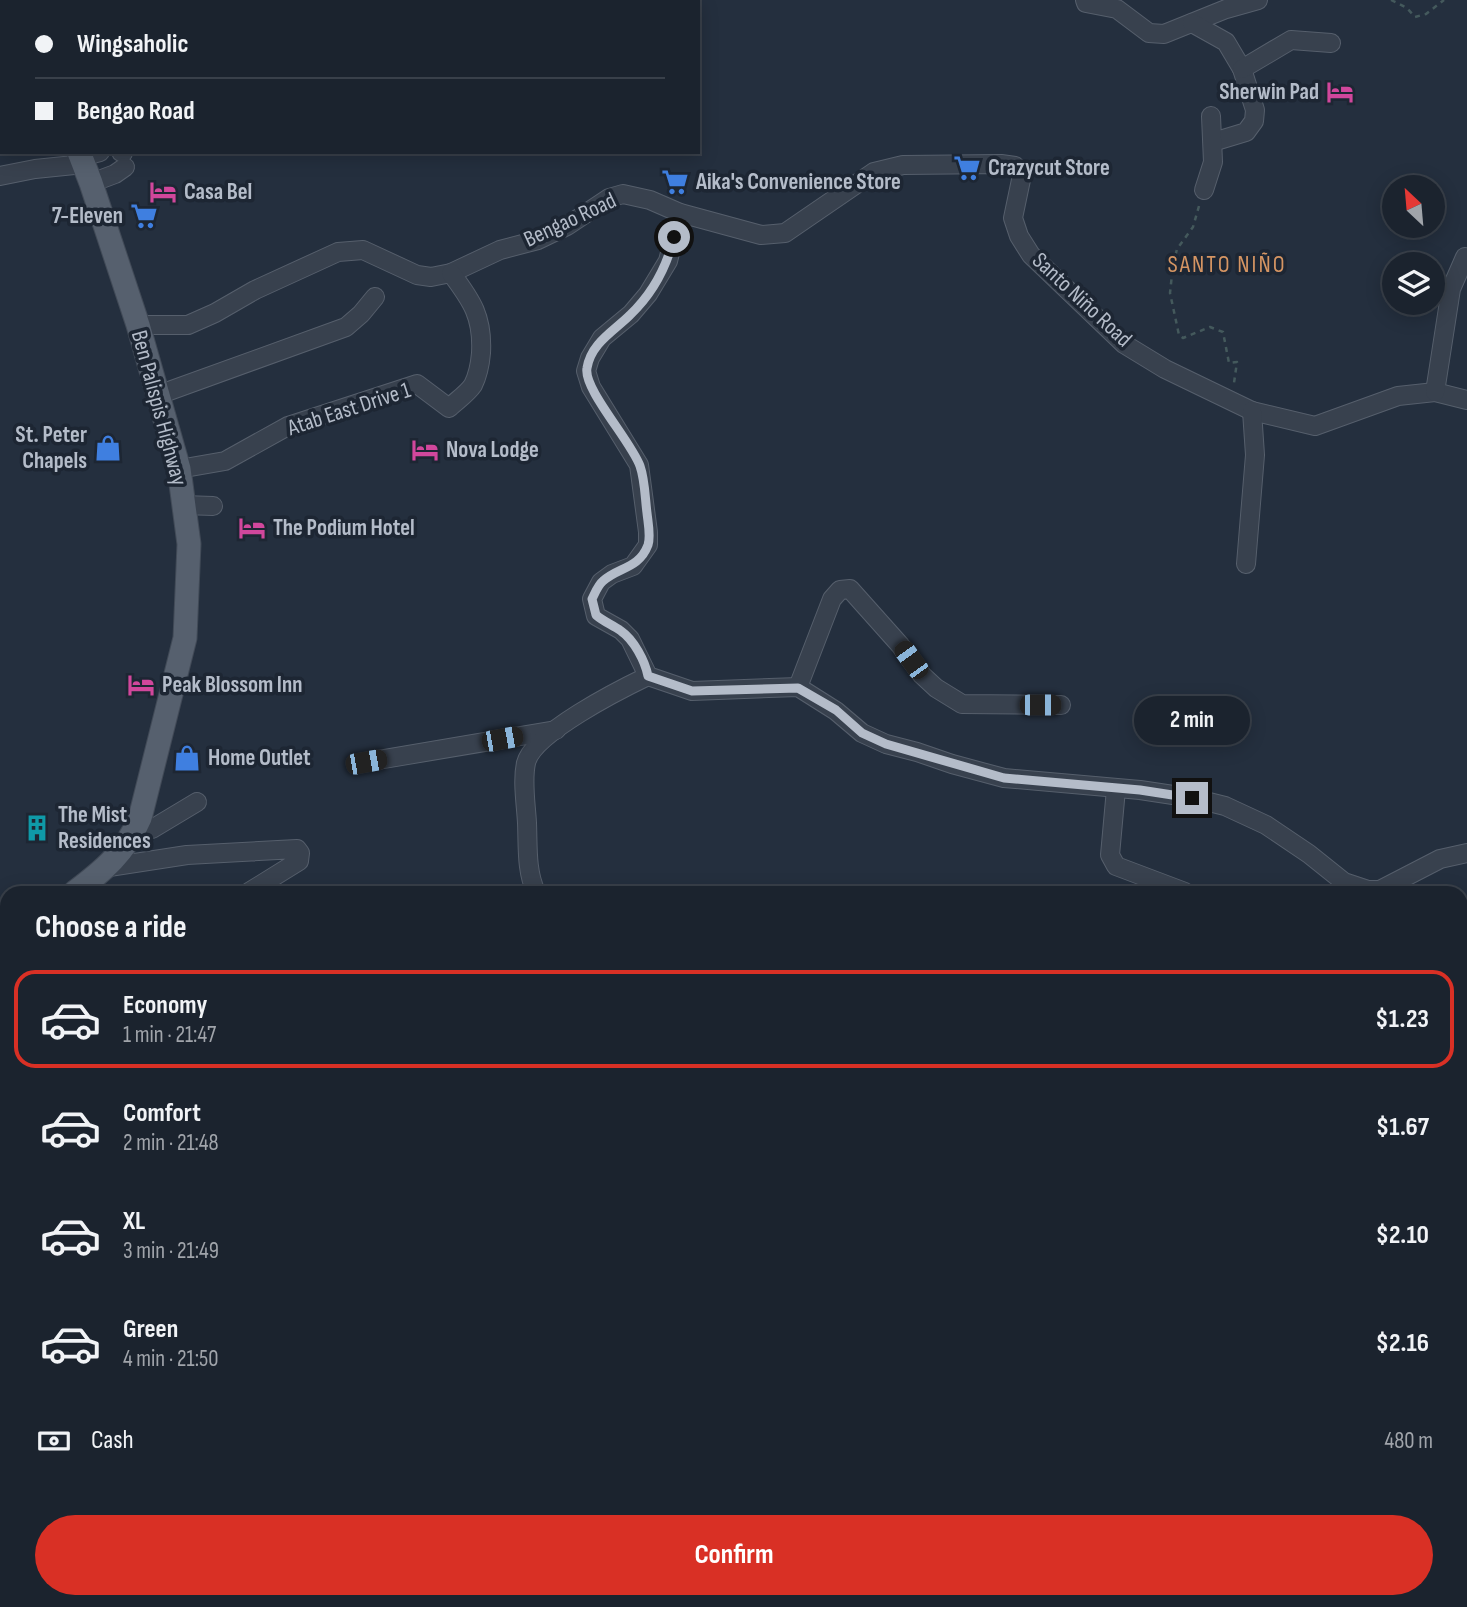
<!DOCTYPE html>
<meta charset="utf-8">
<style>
body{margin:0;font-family:"Sofia Sans Condensed",sans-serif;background:#242b36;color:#f1f3f6;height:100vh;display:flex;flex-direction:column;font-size:26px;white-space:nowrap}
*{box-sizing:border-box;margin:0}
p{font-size:23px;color:#a0a4aa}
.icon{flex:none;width:38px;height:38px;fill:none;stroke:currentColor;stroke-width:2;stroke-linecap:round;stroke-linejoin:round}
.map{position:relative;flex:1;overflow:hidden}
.drawer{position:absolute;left:0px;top:886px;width:1468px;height:723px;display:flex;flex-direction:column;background:#1b232e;border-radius:21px 21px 0 0;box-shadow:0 4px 18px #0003,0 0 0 2px #39404a}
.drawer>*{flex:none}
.guide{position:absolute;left:0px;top:0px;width:700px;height:154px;box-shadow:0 4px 18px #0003,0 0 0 2px #39404a;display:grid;align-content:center;height:154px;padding:0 35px;background:#1b232e}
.needle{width:46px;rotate:334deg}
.controls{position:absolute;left:1382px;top:175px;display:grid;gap:14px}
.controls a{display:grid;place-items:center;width:63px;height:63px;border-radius:50%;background:#1b232e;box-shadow:0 4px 18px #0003,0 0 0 2px #39404a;font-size:35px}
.end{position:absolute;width:32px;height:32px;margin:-16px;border:9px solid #b4bcc9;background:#111;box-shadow:0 0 0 4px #111}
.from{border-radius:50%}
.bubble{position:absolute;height:49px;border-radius:24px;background:#1b232e;box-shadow:0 4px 18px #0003,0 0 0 2px #39404a;font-size:23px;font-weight:700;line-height:49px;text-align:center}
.car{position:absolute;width:21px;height:42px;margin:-21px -10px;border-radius:9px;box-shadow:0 0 5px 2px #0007;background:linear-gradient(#222 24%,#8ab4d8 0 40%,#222 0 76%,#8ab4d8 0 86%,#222 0)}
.guide b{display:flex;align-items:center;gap:24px;height:66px;font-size:26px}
.guide b+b{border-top:2px solid #39404a}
.guide i{width:18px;height:18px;background:#f1f3f6}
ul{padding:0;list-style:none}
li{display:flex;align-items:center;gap:21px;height:98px;margin:0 14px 10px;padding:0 21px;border:4px solid transparent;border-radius:21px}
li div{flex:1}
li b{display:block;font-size:26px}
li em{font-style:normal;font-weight:700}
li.current{border-color:#d93025}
li>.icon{width:63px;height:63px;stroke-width:1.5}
h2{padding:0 35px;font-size:32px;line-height:84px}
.pay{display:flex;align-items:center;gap:18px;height:77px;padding:0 35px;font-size:26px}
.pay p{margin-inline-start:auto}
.primary-button{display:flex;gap:14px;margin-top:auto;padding:14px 35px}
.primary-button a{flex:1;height:80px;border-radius:42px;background:#d93025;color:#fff;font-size:28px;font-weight:700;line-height:80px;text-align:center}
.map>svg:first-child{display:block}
</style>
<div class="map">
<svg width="1467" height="1607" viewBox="0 0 1467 1607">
<rect width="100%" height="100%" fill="#242f3e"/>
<!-- green -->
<path fill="#263c3f" d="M953 1601H1287L1291 1607H953Z"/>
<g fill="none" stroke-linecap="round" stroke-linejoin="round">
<!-- minor casing -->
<g stroke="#565f6c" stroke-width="20">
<g id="minor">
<path d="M396 0 399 2"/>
<path d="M1085 0 1086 3 1117 9 1149 33 1164 34 1226 9 1258 0"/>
<path d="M1192 23 1226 42 1242 69 1255 110 1254 121 1246 132 1213 142"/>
<path d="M1242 69 1291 40 1331 43"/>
<path d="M121 152 123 153"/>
<path d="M81 157 100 152"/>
<path d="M0 176 35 169 84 164"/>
<path d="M91 183 115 174 125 167"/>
<path d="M1204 190 1213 162 1211 116"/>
<path d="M680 213 668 261 648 294 631 314 602 338 590 358 586 371 591 387 639 465 648 532V545L633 566 612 574 601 582 592 599 596 616 621 630 630 639 648 676 692 691 798 687 836 711 862 733 886 744 917 752 952 764 1004 778 1140 790 1193 798 1225 806 1266 825 1309 854 1344 882 1368 890H1380L1440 859 1467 853"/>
<path d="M138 325H188L215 313 255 290 338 252 363 250 417 275 431 277 451 273 500 250 538 240 567 226 609 198 623 194 650 200 680 213 761 235 785 233 874 172 903 165 1001 164 1015 166 1022 175 1013 218 1019 236 1031 255 1124 344 1165 369 1252 411 1315 426 1398 396 1435 392 1467 400"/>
<path d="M1435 392 1451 289 1465 257"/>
<path d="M158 395 346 327 361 314 375 297"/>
<path d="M179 469 225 461 288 426 417 384 449 408C456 401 467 394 473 385 478 375 480 365 481 353 483 317 472 301 451 273"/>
<path d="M183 505 213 506"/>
<path d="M1246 564 1255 455 1252 411"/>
<path d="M798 687 832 599 840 590 850 589 900 645 922 675 936 688 962 704 1061 705"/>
<path d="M366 762 556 730"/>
<path d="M1116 789 1110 855 1116 866 1185 892"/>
<path d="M136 828 152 829 197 802"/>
<path d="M109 867 187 855 297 849 300 853 299 861 249 892"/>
<path d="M536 892C526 871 528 845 527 823 526 804 522 781 526 763 533 733 621 689 648 676"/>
<path d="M1461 951 1467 950"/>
<path d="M0 1041 7 1046"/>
<path d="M0 1342 7 1344"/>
<path d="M664 1601 666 1607"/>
</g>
</g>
<!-- major casing -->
<g stroke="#414a57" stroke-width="25">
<g id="major">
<path d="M60 0V2"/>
<path d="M75 892C104 870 125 853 140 818L185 638 189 544 179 469 138 325 91 183 79 152"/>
<path d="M0 957 7 949"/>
</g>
</g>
<!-- path -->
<g stroke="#44595c" stroke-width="2.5" stroke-dasharray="5 5" stroke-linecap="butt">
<path d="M1391 0 1407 8 1415 17 1426 14 1444 0"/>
<path d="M1199 206 1193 227 1177 249 1173 265 1170 293 1179 335 1183 338 1210 327 1223 332 1229 363 1237 362 1234 383"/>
</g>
<!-- minor -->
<use href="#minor" stroke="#38414e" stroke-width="18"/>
<!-- major -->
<use href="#major" stroke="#56606e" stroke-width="23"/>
</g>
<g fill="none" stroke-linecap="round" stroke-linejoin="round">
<!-- route -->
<path stroke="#b4bcc9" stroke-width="9" d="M674 237C667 266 652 294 630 315 614 331 591 343 587 368 583 389 631 441 640 466 645 480 645 498 647 513 648 523 651 536 648 545 639 569 618 567 603 581 598 585 595 593 592 599L596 615C604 622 613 625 621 631 634 640 645 661 648 676L692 691 798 688 836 710 862 733 886 744 1004 778 1140 790 1192 798"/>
</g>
<!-- icons -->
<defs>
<g id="hotel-bare" transform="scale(2.1)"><path d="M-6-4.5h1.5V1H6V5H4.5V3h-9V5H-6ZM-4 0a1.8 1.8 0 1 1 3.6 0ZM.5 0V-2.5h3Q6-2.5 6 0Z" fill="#d1479c" stroke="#1d2633" stroke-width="2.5" paint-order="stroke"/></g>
<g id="supermarket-bare" transform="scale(2.1)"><path d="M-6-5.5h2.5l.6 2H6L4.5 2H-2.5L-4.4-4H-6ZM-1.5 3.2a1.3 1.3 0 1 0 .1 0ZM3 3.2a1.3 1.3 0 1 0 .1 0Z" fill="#3f7fe0" stroke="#1d2633" stroke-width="2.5" paint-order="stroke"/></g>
<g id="shop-bare" transform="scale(2.1)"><path d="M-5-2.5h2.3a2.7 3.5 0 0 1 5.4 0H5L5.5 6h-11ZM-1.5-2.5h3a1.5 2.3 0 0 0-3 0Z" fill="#3f7fe0" stroke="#1d2633" stroke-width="2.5" paint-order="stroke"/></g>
<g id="building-bare" transform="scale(2.1)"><path d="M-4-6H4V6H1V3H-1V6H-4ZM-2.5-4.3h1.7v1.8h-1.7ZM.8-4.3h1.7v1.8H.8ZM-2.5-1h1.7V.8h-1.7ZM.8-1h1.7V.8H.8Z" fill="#0f9aa8" stroke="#1d2633" stroke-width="2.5" paint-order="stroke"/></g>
</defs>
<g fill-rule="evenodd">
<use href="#hotel-bare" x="1340" y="92"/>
<use href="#supermarket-bare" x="967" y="168"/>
<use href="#supermarket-bare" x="675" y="182"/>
<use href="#hotel-bare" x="163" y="192"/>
<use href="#supermarket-bare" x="144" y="216"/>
<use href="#shop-bare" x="108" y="448"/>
<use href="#hotel-bare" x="425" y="450"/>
<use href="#hotel-bare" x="252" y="528"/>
<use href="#hotel-bare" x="141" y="685"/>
<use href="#shop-bare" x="187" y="758"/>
<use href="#building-bare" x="37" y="828"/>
</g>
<g text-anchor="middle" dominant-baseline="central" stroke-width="7" stroke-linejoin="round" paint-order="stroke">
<!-- poi labels -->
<g font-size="23" font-weight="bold" fill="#b4bcc9" stroke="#1d2633" text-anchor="start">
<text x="1319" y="92" text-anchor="end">Sherwin Pad</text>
<text x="988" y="168">Crazycut Store</text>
<text x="696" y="182">Aika's Convenience Store</text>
<text x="184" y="192">Casa Bel</text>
<text x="123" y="216" text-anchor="end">7-Eleven</text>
<text x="87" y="435" text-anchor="end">St. Peter<tspan x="87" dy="26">Chapels</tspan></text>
<text x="446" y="450">Nova Lodge</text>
<text x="273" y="528">The Podium Hotel</text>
<text x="162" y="685">Peak Blossom Inn</text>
<text x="208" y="758">Home Outlet</text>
<text x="58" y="815">The Mist<tspan x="58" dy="26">Residences</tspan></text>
</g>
<!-- street labels -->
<g font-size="23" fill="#b4bcc9" stroke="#1d2633">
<text transform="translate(570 220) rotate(-25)">Bengao Road</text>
<text transform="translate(1082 300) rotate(43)">Santo Niño Road</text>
<text transform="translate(159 408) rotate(75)">Ben Palispis Highway</text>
<text transform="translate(349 409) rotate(-18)">Atab East Drive 1</text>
</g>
<!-- neighbourhood labels -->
<g font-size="24" letter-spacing="2" fill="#d59563" stroke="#1d2633">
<text x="1227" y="264">SANTO NIÑO</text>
</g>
</g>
</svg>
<div class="controls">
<a><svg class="needle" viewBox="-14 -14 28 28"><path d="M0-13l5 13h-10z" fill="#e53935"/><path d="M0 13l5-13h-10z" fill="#a0a4aa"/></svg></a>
<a><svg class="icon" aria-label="layers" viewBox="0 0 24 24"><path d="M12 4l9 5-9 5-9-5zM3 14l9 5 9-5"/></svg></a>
</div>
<i class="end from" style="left:674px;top:237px"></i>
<i class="end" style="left:1192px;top:798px"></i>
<div class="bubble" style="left:1134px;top:696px;width:116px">2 min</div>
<i class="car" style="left:911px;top:660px;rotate:324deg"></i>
<i class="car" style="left:1040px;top:705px;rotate:90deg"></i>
<i class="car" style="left:502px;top:739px;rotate:80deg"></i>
<i class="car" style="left:366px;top:762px;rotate:80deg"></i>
<div class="guide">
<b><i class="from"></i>Wingsaholic</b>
<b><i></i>Bengao Road</b>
</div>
<section class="drawer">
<h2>Choose a ride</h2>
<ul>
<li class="current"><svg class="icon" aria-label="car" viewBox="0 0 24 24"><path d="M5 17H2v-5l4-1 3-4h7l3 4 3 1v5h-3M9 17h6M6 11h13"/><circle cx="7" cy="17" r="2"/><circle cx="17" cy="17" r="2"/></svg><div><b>Economy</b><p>1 min · 21:47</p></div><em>$1.23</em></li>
<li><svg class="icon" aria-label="car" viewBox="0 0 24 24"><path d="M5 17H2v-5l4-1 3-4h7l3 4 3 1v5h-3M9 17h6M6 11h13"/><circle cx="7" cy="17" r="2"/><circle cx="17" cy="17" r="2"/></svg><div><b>Comfort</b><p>2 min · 21:48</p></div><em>$1.67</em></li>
<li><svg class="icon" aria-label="car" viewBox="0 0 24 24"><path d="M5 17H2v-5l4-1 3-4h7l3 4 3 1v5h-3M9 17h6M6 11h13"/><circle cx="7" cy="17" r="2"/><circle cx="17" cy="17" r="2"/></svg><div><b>XL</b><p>3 min · 21:49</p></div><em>$2.10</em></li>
<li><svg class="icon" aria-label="car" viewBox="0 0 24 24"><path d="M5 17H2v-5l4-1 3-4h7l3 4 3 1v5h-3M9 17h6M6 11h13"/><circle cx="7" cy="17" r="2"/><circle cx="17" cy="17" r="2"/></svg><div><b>Green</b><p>4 min · 21:50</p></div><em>$2.16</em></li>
</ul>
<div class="pay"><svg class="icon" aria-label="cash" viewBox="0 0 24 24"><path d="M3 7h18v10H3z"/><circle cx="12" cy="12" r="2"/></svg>Cash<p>480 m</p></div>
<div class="primary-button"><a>Confirm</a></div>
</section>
</div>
